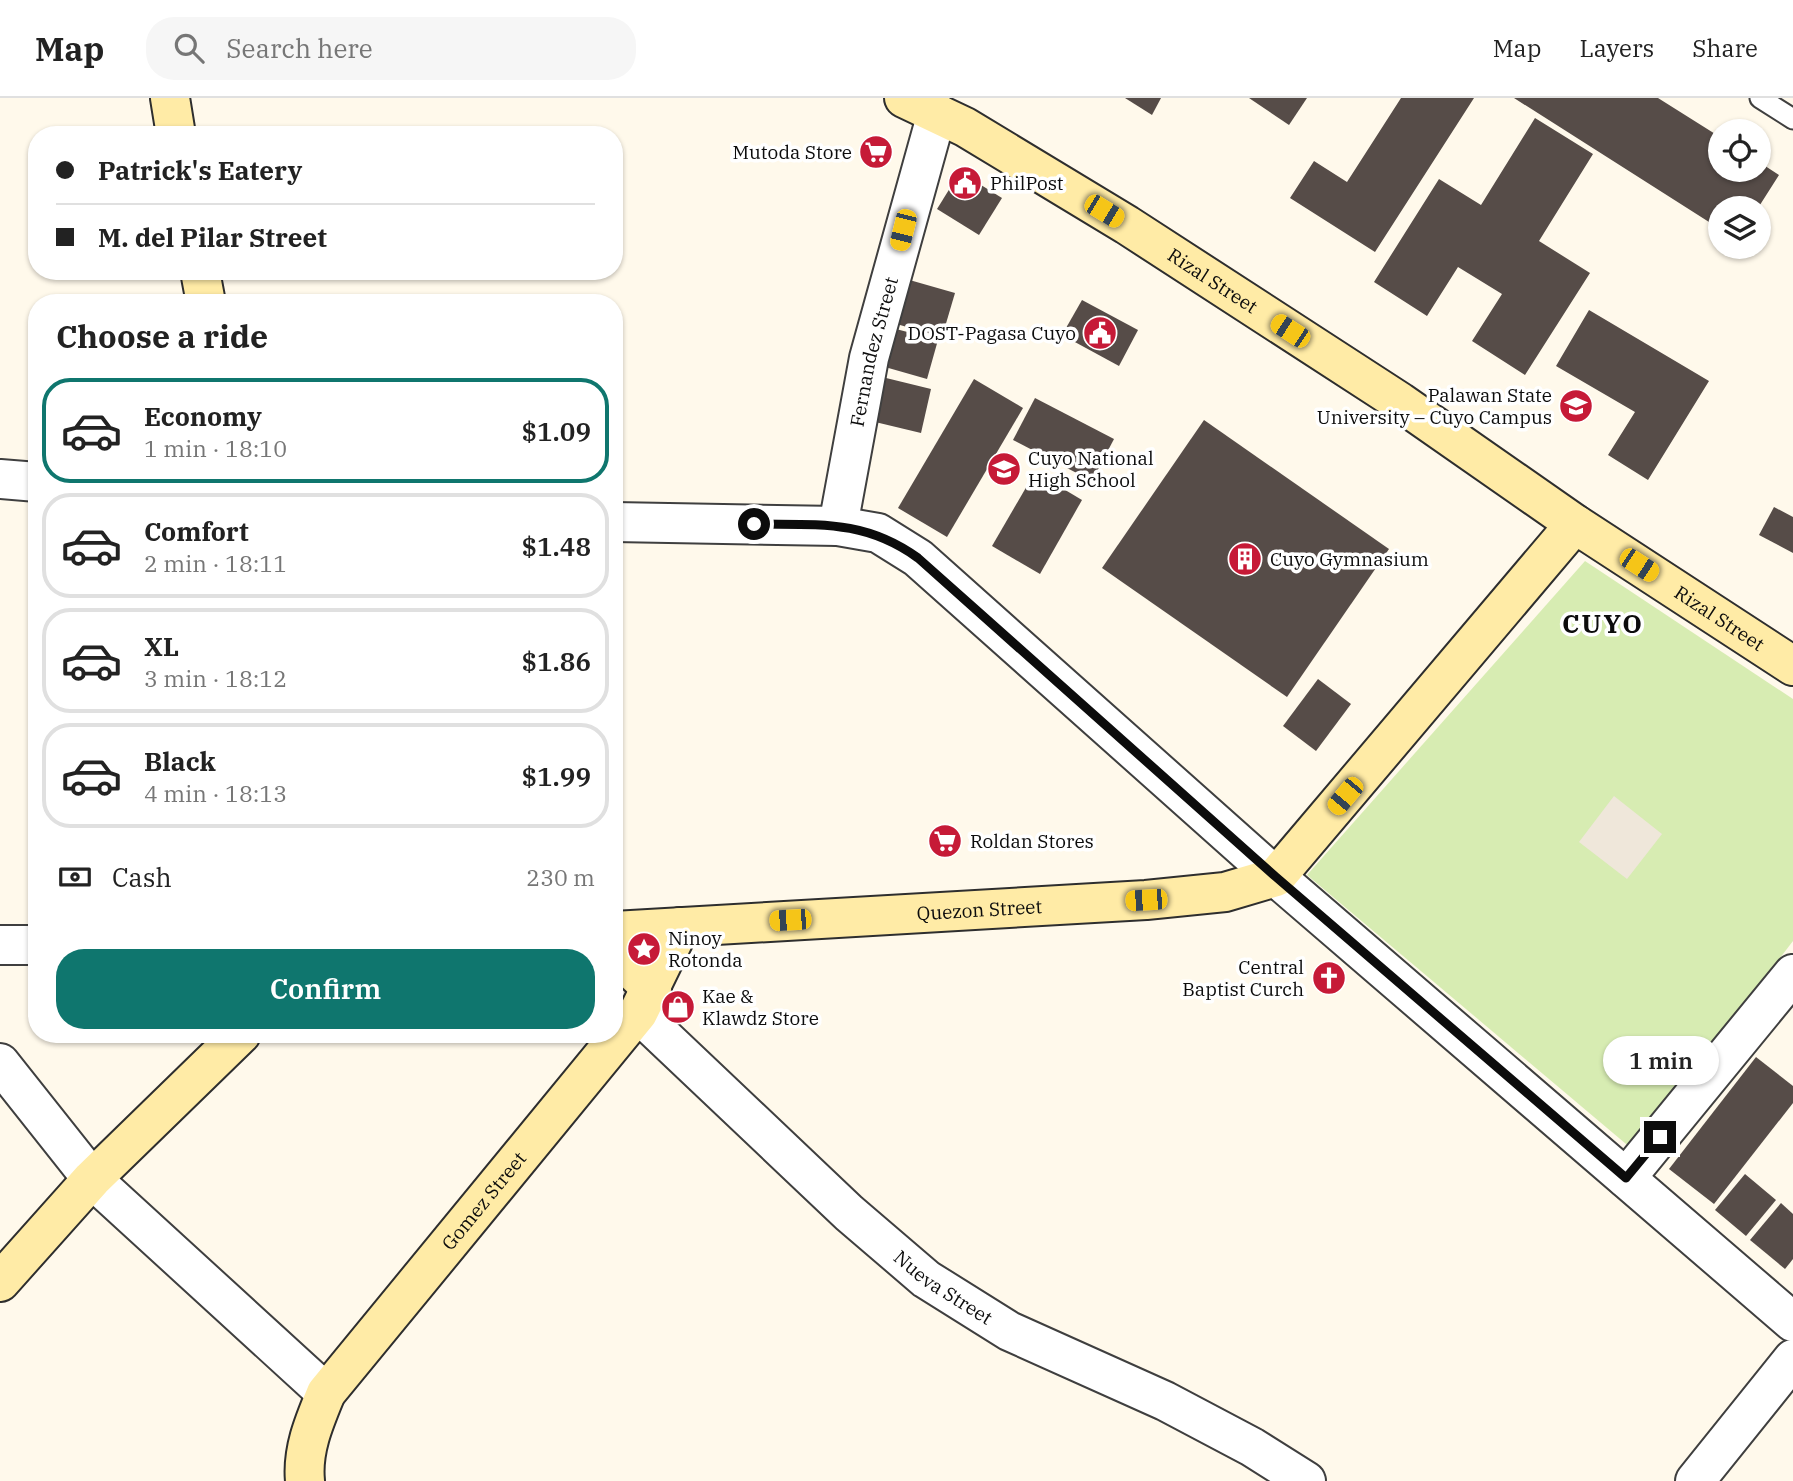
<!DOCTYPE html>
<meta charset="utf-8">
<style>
body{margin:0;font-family:"IBM Plex Serif",serif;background:#f6f6f6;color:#222;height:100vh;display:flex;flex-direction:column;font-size:26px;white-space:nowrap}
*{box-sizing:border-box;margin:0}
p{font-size:23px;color:#767676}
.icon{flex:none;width:38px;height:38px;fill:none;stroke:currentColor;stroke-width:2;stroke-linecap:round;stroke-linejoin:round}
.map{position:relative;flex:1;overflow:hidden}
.panel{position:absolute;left:28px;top:196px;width:595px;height:749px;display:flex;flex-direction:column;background:#fff;border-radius:28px;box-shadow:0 2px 5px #0004}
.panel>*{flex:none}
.guide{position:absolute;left:28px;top:28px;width:595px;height:154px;border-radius:28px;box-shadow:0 2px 5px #0004;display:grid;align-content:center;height:154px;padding:0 28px;background:#fff}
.buttons{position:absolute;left:1708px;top:21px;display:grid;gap:14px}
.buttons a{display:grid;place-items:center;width:63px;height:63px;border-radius:50%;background:#fff;box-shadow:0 2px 5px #0004;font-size:35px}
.end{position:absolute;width:32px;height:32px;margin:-16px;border:9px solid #0c0c0c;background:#fff;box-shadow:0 0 0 4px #fff}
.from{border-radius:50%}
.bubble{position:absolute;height:49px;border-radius:24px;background:#fff;box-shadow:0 2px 5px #0004;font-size:23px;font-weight:600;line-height:49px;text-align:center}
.car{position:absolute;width:21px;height:42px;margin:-21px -10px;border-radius:9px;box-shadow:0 0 5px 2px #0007;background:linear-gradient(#f5c518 24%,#345 0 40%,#f5c518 0 76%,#345 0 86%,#f5c518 0)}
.guide b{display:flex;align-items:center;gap:24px;height:66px;font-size:26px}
.guide b+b{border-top:2px solid #e0e0e0}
.guide i{width:18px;height:18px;background:#222}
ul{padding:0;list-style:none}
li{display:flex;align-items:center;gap:21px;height:105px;margin:0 14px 10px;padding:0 14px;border:4px solid #e0e0e0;border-radius:28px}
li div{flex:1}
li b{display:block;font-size:26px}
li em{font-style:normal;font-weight:600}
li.active{border-color:#0f766e}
li>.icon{width:63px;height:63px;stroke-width:1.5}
h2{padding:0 28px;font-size:32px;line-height:84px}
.pay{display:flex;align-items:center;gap:18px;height:77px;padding:0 28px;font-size:26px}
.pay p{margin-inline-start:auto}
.cta{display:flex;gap:14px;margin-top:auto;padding:14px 28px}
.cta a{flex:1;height:80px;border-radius:28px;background:#0f766e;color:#fff;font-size:28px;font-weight:600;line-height:80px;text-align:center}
header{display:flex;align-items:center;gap:42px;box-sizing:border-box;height:98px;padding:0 35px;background:#fff;border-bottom:2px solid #e0e0e0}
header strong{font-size:33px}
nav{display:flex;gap:38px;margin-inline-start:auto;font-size:24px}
.search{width:490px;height:63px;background:#f6f6f6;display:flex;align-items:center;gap:18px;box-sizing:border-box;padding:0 24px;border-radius:28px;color:#767676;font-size:26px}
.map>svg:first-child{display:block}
</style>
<header>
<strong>Map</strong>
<div class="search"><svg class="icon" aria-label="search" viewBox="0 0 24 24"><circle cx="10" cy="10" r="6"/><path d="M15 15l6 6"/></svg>Search here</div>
<nav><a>Map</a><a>Layers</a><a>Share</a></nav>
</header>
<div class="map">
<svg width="1793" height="1383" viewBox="0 0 1793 1383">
<rect width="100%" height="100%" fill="#fff9eb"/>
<!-- green -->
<path fill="#d7ecb2" d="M1585 463 1793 601V843L1632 1051 1307 777Z"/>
<!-- plaza -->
<path fill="#efe7da" d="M1614 698 1662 736 1627 781 1579 744Z"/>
<!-- building -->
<g fill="#564c48">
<path d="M1125 0H1161L1152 17Z"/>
<path d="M1249 0H1307L1289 27Z"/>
<path d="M1401 0H1474L1375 154 1290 100 1314 63 1347 84Z"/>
<path d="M1514 0H1658L1720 39V72H1759V64L1779 77 1758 110H1720V131Z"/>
<path d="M1535 20 1593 56 1539 143 1590 175 1525 277 1472 243 1502 196 1458 169 1427 218 1374 184 1439 81 1481 107Z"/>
<path d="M960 74 1002 100 979 137 937 111Z"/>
<path d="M906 181 955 195 942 239 893 225Z"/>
<path d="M1082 202 1138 232 1119 268 1062 237Z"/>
<path d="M1589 212 1709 283 1648 382 1608 357 1635 314 1556 268Z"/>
<path d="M896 231 938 242 927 281 885 269Z"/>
<path d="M882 279 931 291 921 335 871 323Z"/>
<path d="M974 281 1023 310 947 439 898 410Z"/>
<path d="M1035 300 1114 341 1092 383 1013 342Z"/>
<path d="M1204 322 1389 451 1287 599 1102 470Z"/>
<path d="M1035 374 1082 402 1040 476 992 448Z"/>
<path d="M1774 409 1793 419V455L1759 437Z"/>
<path d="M1318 581 1351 606 1316 653 1283 628Z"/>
<path d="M1756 959 1793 988V1005L1714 1106 1669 1071Z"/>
<path d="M1745 1076 1776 1102 1746 1138 1715 1112Z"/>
<path d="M1781 1105 1793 1116V1161L1785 1171 1750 1142Z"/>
</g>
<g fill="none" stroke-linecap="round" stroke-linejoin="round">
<!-- lane casing -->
<g stroke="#3f3f3f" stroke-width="23">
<path id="lane" d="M1760 0 1793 21"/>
</g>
<!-- street casing -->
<g stroke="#3f3f3f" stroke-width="42">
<g id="street">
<path d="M0 381 37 384"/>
<path d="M614 424 838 428 878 435 918 460 1276 779 1793 1224"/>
<path id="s1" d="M838 428 869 260 937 15"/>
<path d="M0 847H37"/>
<path id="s2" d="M638 915 849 1115 926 1181 1009 1233 1165 1303 1252 1349 1306 1383"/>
<path d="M0 965 92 1081 326 1295"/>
<path d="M1626 1080 1793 876"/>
<path d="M1695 1383 1793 1261"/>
</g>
</g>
<!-- secondary casing -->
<g stroke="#2e2e2e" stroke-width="42">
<g id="secondary">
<path d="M170 0 176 37"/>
<path id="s3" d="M904 0 965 29 1127 127 1400 304 1575 426 1793 568"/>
<path d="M200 173 206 205"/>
<path id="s4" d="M614 833 1146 802 1225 794 1276 779 1575 426"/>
<path d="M614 847 626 866 652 891"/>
<path d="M0 1184 92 1081 241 936"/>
<path id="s5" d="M305 1383C302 1352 314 1324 326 1295L638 915 680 829"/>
</g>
</g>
<!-- lane -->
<use href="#lane" stroke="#fff" stroke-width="19"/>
<!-- street -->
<use href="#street" stroke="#fff" stroke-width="38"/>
<!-- secondary -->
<use href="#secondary" stroke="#ffeba6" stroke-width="38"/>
</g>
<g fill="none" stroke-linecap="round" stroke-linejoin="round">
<!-- route -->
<path stroke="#0c0c0c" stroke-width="9" d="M754 426C817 427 864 421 918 460L1276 779 1626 1080 1660 1039"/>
</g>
<!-- icons -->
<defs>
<g id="supermarket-disc" transform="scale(1.75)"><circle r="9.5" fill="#c61a37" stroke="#fff"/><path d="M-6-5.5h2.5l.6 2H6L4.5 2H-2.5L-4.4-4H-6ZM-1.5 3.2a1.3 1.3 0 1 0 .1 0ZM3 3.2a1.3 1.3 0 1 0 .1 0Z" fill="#fff"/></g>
<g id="civic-disc" transform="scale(1.75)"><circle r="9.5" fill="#c61a37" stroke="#fff"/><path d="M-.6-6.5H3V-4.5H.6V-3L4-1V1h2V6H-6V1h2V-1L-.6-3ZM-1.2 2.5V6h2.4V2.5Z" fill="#fff"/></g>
<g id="university-disc" transform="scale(1.75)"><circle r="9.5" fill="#c61a37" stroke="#fff"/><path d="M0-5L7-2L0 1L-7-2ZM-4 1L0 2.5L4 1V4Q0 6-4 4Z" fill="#fff"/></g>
<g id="school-disc" transform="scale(1.75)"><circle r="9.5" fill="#c61a37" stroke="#fff"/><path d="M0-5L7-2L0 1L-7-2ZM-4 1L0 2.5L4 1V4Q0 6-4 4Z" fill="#fff"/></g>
<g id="building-disc" transform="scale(1.75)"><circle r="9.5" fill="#c61a37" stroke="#fff"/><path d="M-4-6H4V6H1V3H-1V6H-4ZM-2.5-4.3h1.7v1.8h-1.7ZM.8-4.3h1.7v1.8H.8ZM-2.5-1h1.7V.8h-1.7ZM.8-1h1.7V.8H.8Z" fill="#fff"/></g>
<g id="sight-disc" transform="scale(1.75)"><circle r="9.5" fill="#c61a37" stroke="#fff"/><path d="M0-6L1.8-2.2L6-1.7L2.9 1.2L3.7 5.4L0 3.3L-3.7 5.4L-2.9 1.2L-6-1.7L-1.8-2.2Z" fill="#fff"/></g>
<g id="church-disc" transform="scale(1.75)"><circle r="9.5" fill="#c61a37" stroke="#fff"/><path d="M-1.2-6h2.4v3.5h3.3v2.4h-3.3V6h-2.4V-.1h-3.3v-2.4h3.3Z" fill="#fff"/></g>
<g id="shop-disc" transform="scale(1.75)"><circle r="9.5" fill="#c61a37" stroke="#fff"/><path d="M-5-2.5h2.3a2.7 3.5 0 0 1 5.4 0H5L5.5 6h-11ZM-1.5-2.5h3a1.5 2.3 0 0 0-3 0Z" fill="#fff"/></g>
</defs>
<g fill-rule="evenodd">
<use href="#supermarket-disc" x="876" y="54"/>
<use href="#civic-disc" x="965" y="85"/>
<use href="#civic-disc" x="1100" y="235"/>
<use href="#university-disc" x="1576" y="308"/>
<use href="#school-disc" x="1004" y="371"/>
<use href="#building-disc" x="1245" y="461"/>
<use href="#supermarket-disc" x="945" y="743"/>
<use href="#sight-disc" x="644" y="851"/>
<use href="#church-disc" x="1329" y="880"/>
<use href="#shop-disc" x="678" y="909"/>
</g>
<g text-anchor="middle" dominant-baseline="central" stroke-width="7" stroke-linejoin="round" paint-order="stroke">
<!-- poi labels -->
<g font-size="19" fill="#0c0c0c" stroke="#fff" text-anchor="start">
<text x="852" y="54" text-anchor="end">Mutoda Store</text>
<text x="990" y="85">PhilPost</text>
<text x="1076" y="235" text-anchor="end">DOST-Pagasa Cuyo</text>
<text x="1552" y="297" text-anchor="end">Palawan State<tspan x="1552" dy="22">University – Cuyo Campus</tspan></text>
<text x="1028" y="360">Cuyo National<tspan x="1028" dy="22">High School</tspan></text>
<text x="1270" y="461">Cuyo Gymnasium</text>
<text x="970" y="743">Roldan Stores</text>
<text x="668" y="840">Ninoy<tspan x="668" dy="22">Rotonda</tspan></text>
<text x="1304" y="869" text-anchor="end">Central<tspan x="1304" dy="22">Baptist Curch</tspan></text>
<text x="702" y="898">Kae &amp;<tspan x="702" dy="22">Klawdz Store</tspan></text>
</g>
<!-- street labels -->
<g font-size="19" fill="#0c0c0c" stroke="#fff">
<text stroke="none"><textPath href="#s3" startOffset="359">Rizal Street</textPath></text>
<text stroke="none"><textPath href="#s1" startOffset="178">Fernandez Street</textPath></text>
<text stroke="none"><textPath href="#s3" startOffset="968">Rizal Street</textPath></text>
<text stroke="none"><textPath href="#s4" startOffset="366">Quezon Street</textPath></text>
<text stroke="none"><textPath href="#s5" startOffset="340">Gomez Street</textPath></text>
<text stroke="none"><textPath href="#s2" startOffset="411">Nueva Street</textPath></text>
</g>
<!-- district labels -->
<g font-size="26" font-weight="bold" letter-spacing="2" fill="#0c0c0c" stroke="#fff">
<text x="1603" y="525">CUYO</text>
</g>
</g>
</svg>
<div class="buttons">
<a><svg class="icon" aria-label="locate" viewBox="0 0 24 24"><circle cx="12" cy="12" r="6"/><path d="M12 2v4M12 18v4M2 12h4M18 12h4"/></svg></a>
<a><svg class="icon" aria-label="layers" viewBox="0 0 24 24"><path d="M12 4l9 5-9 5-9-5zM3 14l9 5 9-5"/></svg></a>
</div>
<i class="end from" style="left:754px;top:426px"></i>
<i class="end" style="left:1660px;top:1039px"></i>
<div class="bubble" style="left:1603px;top:938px;width:116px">1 min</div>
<i class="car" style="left:1104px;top:113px;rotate:121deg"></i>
<i class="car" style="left:903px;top:132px;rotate:194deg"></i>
<i class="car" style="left:1290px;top:233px;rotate:303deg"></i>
<i class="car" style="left:1639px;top:467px;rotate:123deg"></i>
<i class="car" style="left:1345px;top:698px;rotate:220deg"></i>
<i class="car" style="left:1146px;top:802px;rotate:267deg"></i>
<i class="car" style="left:790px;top:822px;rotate:267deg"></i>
<div class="guide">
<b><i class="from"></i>Patrick's Eatery</b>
<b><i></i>M. del Pilar Street</b>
</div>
<section class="panel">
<h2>Choose a ride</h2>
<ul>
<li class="active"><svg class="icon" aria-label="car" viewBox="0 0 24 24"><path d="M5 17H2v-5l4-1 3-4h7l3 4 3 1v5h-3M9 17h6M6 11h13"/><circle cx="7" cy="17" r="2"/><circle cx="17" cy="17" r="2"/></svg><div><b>Economy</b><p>1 min · 18:10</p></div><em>$1.09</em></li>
<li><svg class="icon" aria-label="car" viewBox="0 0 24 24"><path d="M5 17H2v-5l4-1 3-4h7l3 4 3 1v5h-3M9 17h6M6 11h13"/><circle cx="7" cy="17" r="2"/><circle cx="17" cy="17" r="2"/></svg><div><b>Comfort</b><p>2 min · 18:11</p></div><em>$1.48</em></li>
<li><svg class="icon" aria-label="car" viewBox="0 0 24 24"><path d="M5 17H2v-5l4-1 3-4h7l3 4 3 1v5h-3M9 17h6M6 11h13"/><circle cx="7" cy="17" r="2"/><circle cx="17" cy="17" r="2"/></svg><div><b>XL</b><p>3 min · 18:12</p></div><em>$1.86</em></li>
<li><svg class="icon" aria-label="car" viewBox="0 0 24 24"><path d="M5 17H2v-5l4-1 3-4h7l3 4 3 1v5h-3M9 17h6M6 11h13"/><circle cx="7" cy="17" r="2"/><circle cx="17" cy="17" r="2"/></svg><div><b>Black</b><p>4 min · 18:13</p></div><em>$1.99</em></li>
</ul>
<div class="pay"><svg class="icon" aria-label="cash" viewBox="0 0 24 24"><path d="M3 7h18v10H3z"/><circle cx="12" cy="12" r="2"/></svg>Cash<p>230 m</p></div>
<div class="cta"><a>Confirm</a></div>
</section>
</div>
